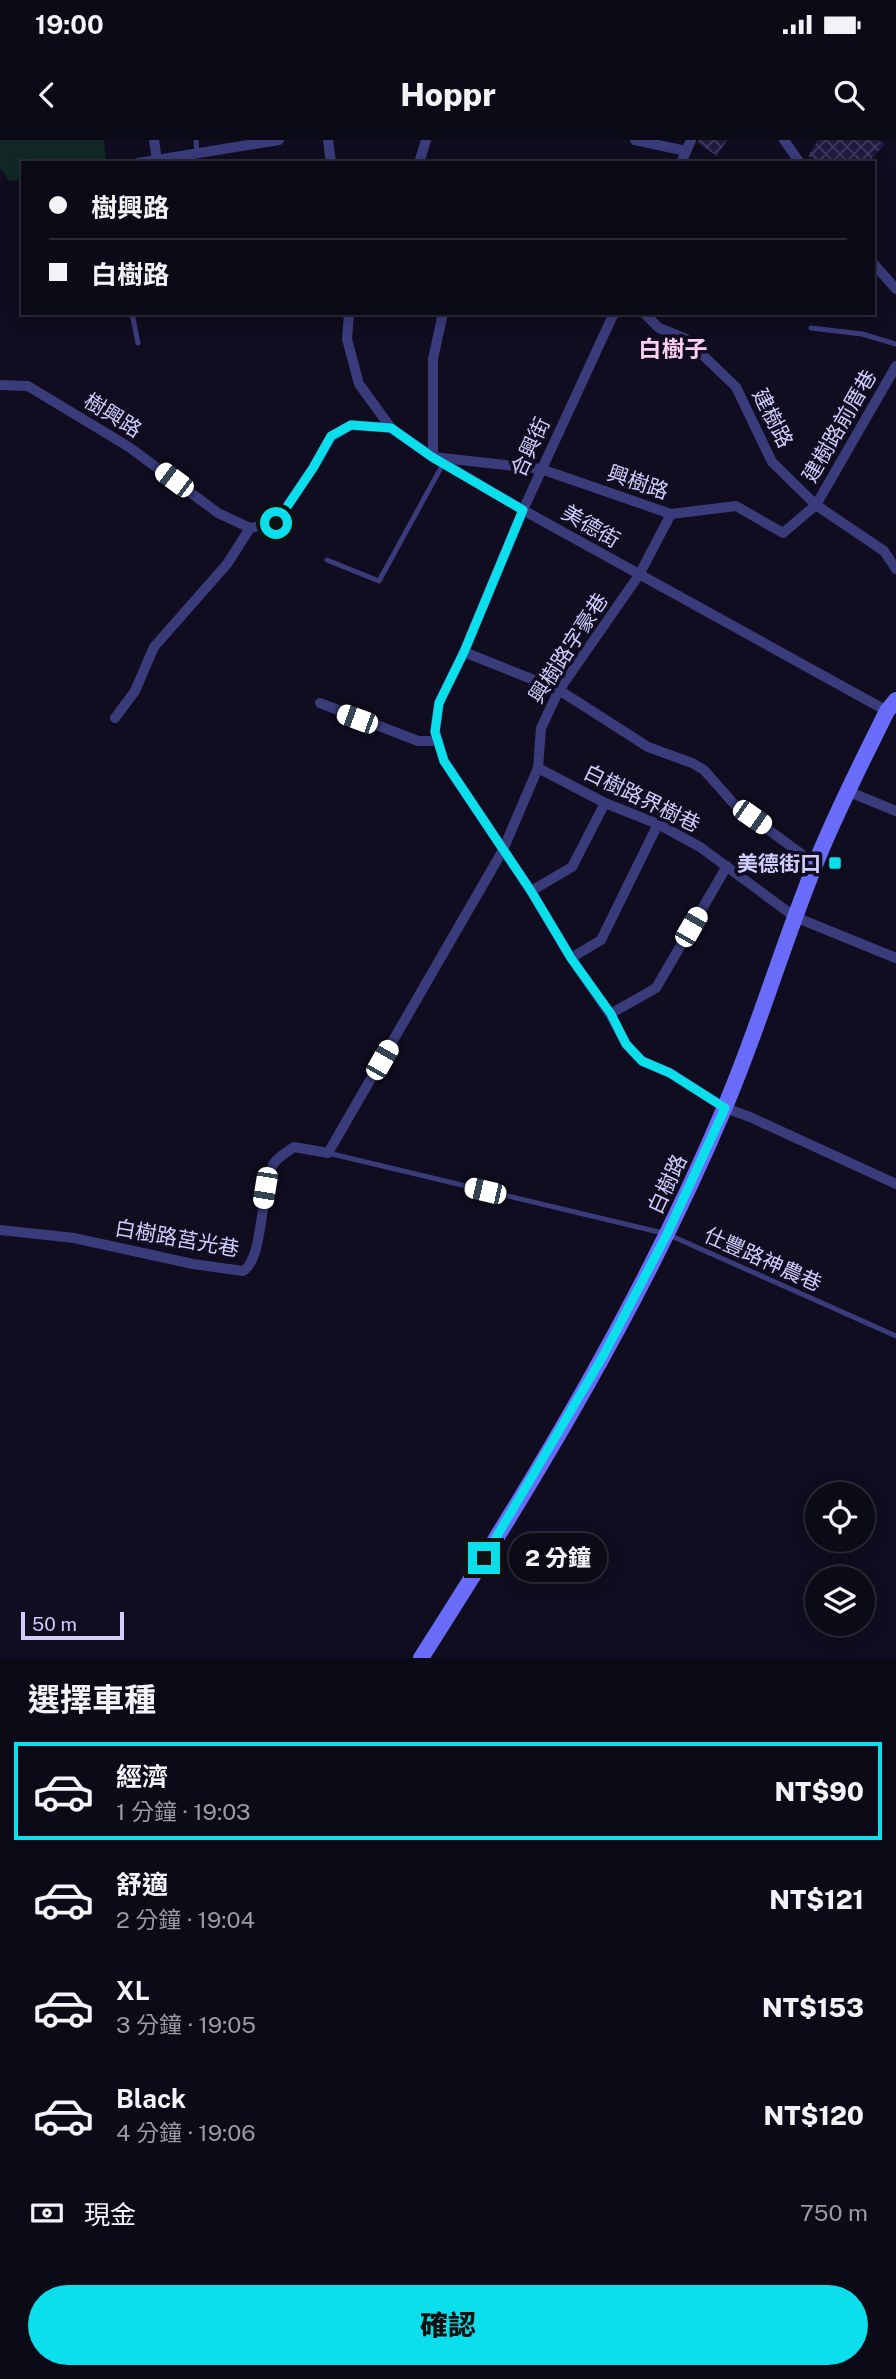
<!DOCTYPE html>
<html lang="zh-TW">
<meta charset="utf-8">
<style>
body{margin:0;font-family:"Public Sans","Noto Sans TC",sans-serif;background:#141320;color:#f1f3f6;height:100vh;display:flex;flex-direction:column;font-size:26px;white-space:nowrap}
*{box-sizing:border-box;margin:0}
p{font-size:23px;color:#9a9aa1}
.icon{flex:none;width:38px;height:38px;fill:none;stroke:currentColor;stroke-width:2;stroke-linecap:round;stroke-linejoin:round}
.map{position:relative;height:1518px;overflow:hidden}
.panel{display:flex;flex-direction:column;background:#0b0a17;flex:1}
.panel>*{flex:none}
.top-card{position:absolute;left:21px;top:21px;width:854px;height:154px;border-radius:0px;box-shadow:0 4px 18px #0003,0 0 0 2px #2b2b36;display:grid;align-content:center;height:154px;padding:0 28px;background:#0b0a17}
.controls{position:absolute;left:805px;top:1342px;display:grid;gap:14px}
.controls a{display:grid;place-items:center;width:70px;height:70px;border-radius:50%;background:#0b0a17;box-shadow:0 4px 18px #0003,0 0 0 2px #2b2b36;font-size:35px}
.scale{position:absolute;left:21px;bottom:18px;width:103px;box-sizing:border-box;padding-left:7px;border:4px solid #d0cdfd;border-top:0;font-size:19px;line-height:24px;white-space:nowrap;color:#d0cdfd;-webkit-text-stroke:5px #0f0d1f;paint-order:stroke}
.end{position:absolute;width:32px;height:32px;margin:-16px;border:9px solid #0bdfeb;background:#111;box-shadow:0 0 0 4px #111}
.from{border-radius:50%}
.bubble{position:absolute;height:49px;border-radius:24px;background:#0b0a17;box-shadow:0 4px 18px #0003,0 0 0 2px #2b2b36;font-size:23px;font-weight:800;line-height:49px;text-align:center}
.car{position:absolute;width:21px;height:42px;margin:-21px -10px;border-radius:9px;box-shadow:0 0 5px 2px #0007;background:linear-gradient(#fff 24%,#345 0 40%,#fff 0 76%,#345 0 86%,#fff 0)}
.top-card b{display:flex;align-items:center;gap:24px;height:66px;font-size:26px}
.top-card b+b{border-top:2px solid #2b2b36}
.top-card i{width:18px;height:18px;background:#f1f3f6}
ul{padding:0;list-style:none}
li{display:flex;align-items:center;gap:21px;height:98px;margin:0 14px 10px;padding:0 14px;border:4px solid transparent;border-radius:0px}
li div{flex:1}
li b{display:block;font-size:26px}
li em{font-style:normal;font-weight:800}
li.on{border-color:#0bdfeb}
li>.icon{width:63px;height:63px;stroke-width:1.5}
h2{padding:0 28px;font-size:32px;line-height:84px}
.pay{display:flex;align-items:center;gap:18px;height:77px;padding:0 28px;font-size:26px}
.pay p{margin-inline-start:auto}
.action{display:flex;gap:14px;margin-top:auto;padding:14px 28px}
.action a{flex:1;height:80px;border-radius:42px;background:#0bdfeb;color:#111;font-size:28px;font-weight:800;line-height:80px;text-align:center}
.status{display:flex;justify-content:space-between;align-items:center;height:49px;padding:0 35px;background:#0b0a17;direction:ltr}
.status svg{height:19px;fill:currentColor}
header{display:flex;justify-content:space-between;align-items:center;height:91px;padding:0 28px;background:#0b0a17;font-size:32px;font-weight:800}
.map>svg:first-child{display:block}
</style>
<div class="status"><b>19:00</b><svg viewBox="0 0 49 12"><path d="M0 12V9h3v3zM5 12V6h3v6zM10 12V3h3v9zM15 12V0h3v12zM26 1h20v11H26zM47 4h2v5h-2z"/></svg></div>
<header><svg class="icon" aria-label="back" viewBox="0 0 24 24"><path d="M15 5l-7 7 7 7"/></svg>Hoppr<svg class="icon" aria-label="search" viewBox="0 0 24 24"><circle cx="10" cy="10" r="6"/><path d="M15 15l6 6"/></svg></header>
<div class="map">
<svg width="896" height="1518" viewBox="0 0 896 1518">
<defs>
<pattern id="building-cross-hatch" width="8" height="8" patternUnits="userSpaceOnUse" patternTransform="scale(1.75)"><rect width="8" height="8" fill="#201a3f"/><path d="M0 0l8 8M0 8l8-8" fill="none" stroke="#3f3a5c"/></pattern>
</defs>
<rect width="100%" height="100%" fill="#0f0d1f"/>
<!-- green -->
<path fill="#112826" d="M0 0H104L106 19 88 23H23V39L9 41 0 27Z"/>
<!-- building -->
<g fill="url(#building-cross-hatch)">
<path d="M699 0H727L717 16 698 3Z"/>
<path d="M818 0H878L885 4 868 23H821L808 16Z"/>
</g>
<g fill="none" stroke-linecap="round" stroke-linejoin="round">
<!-- lane -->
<g stroke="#3a3b7b" stroke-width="5">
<path d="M196 0 197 13"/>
<path d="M132 173 138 203"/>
<path d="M811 188 862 194 896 204"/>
<path d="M327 420 379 441 443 324"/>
<path d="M328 1013 667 1094 896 1196"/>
</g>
<!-- street -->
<g stroke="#3a3b7b" stroke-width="10">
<path d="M154 0 157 20"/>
<path d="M328 0 331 23"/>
<path d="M635 0 686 11"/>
<path d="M784 0 800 23"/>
<path d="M138 23 279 0"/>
<path d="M419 23 426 0"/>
<path d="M681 23 691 0"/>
<path d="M873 123 896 149"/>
<path d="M349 173 347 199 359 244 391 288 433 317 523 370 887 571"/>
<path d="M443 173 433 219V317L541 329 671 374 736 366 783 393 816 365 896 226"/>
<path d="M614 173 523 370 464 512 439 563 435 591 444 621 531 751 571 818 610 874 626 904 642 921 670 933 725 968 750 977 896 1044"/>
<path d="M644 173 659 188 686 199 736 247 772 322 816 365 884 411 896 429"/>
<path d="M0 245 28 246 129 307 218 373 250 388 276 383 313 328 331 297 351 285 391 288"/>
<path d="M464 512 559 550 648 607 692 623 704 630 735 665 815 724"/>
<path d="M320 563 418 601H438"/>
<path d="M115 578 135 551 154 507 227 424 250 388"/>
<path d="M538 628 605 663 658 684 700 707 795 777 896 818"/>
<path d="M847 651 896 671"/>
<path d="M531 751 572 727 605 663"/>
<path d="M571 818 601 800 658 684"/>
<path d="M610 874 656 848 727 726"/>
<path d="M0 1090 74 1098 193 1124 243 1131C264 1119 260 1050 273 1025 276 1018 287 1012 294 1007L328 1013 503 710 538 628 541 588 559 550 639 435 671 374"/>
</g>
<!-- secondary -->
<path stroke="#696cf8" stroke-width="16" d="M421 1518C533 1343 643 1161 724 969 758 890 782 806 815 725 836 672 862 622 887 571L896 560"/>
</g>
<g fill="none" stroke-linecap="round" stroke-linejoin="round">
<!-- route -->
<path stroke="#0bdfeb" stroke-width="9" d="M276 383 313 328 331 296 351 285 391 288 432 317 523 370 464 512 439 563 435 592 444 621 531 751 571 818 611 874 626 904 642 921 670 933 725 968 667 1094 603 1216 484 1418"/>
</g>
<!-- markers -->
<rect fill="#0bdfeb" stroke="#0f0d1f" stroke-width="2.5" x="828" y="716" width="14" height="14" rx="3.5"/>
<g text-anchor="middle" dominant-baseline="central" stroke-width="7" stroke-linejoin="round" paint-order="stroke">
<!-- street labels -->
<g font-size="21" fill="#d0cdfd" stroke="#0f0d1f">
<text transform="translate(113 275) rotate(32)">樹興路</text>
<text transform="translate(773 278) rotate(63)">建樹路</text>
<text transform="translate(839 286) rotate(-60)">建樹路前厝巷</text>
<text transform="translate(530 307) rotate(-65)">合興街</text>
<text transform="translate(638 342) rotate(19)">興樹路</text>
<text transform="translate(591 386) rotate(30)">美德街</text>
<text transform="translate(568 508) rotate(-57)">興樹路字豪巷</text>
<text transform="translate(642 658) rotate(26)">白樹路界樹巷</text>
<text transform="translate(667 1044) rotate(-65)">白樹路</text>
<text transform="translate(177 1098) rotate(10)">白樹路莒光巷</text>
<text transform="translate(763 1119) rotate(24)">仕豐路神農巷</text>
</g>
<!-- poi labels -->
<g font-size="21" font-weight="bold" fill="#d0cdfd" stroke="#0f0d1f" text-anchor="end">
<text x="821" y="723">美德街口</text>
</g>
<!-- neighbourhood labels -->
<g font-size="23" font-weight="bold" fill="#fdcfee" stroke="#0f0d1f">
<text x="673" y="208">白樹子</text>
</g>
</g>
</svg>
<div class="controls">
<a><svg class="icon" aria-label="locate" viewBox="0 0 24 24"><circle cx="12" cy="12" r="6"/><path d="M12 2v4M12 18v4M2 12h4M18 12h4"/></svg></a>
<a><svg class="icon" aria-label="layers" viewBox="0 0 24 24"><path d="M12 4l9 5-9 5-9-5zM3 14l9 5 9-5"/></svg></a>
</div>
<div class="scale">50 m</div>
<i class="end from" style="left:276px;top:383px"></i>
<i class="end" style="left:484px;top:1418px"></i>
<div class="bubble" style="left:509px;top:1393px;width:98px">2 分鐘</div>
<i class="car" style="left:174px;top:340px;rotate:307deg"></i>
<i class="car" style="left:357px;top:579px;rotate:290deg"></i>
<i class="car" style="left:752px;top:677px;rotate:125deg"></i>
<i class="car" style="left:691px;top:787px;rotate:30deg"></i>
<i class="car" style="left:382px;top:920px;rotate:30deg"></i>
<i class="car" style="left:265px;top:1048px;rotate:189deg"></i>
<i class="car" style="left:485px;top:1051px;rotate:283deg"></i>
<div class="top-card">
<b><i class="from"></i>樹興路</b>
<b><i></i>白樹路</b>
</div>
</div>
<section class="panel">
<h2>選擇車種</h2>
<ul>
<li class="on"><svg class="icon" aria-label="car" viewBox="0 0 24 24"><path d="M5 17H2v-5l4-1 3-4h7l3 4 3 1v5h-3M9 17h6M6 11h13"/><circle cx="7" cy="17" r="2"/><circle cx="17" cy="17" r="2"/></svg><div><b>經濟</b><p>1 分鐘 · 19:03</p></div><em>NT$90</em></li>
<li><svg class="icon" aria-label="car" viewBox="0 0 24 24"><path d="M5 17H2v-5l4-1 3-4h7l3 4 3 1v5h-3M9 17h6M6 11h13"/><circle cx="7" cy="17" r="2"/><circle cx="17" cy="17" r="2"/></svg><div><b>舒適</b><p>2 分鐘 · 19:04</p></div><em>NT$121</em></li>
<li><svg class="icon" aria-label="car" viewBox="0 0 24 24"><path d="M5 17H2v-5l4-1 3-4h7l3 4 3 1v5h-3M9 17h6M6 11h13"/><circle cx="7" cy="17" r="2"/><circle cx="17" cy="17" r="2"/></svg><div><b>XL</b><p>3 分鐘 · 19:05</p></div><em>NT$153</em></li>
<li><svg class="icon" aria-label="car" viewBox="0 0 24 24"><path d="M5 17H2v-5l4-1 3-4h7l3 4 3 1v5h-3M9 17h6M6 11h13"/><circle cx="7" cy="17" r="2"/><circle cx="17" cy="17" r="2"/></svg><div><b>Black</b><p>4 分鐘 · 19:06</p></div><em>NT$120</em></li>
</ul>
<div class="pay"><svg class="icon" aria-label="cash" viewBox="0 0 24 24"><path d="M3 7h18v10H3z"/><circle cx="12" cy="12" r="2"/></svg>現金<p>750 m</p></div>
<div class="action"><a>確認</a></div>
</section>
